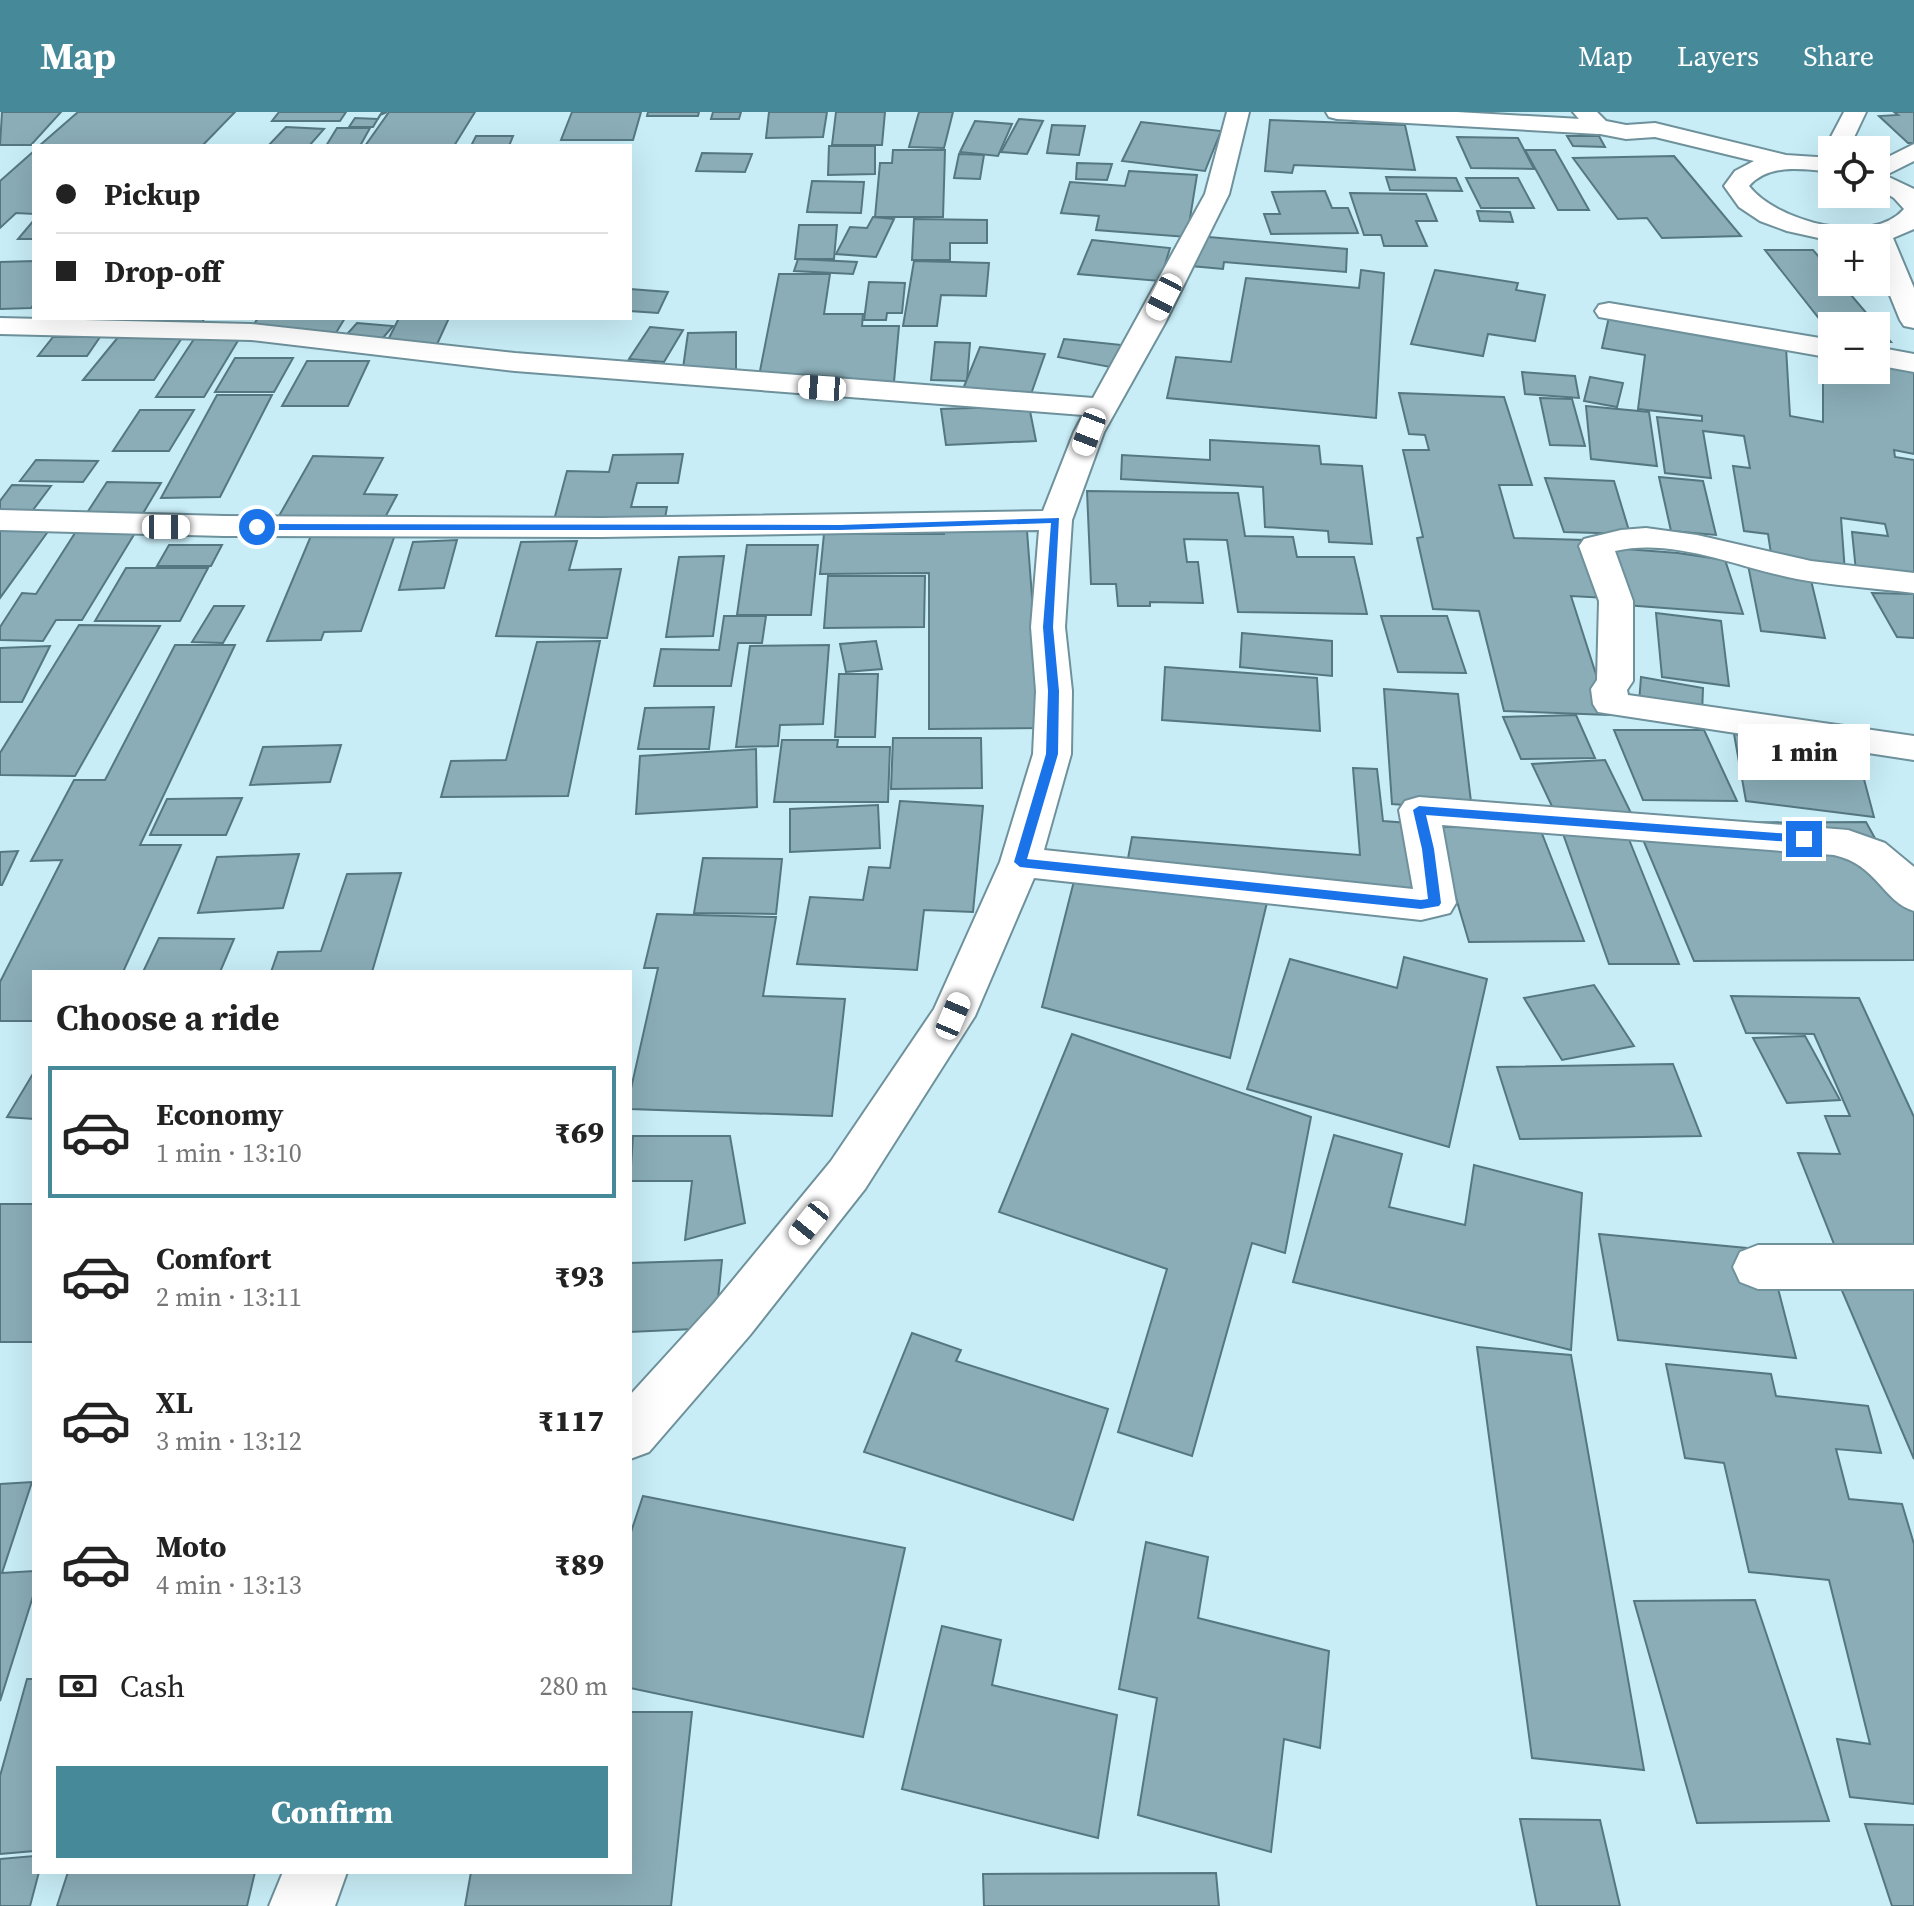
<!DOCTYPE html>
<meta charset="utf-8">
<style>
body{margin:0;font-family:"Source Serif 4",serif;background:#f2f2f2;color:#222;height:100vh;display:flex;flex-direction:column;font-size:30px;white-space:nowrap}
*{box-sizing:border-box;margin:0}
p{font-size:26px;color:#767676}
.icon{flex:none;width:44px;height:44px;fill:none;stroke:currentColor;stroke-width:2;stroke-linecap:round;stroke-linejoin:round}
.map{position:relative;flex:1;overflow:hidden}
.sheet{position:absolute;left:32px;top:858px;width:600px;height:904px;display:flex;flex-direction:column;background:#fff;border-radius:0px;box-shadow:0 8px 32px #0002}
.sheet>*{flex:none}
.banner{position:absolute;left:32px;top:32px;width:600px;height:176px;border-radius:0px;box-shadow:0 8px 32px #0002;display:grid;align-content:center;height:176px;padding:0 24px;background:#fff}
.tools{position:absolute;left:1818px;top:24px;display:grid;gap:16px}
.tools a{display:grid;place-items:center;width:72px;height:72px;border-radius:0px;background:#fff;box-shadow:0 8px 32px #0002;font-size:40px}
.end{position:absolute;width:36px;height:36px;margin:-18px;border:10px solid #1a73e8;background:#fff;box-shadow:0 0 0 4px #fff}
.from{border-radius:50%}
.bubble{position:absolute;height:56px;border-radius:0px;background:#fff;box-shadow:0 8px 32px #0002;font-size:26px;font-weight:800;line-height:56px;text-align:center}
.car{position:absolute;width:24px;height:48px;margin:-24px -12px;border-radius:10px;box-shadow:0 0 6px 2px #0007;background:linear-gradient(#fff 24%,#345 0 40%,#fff 0 76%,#345 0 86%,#fff 0)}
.banner b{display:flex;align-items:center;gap:28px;height:76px;font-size:30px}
.banner b+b{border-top:2px solid #e0e0e0}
.banner i{width:20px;height:20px;background:#222}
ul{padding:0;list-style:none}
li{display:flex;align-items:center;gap:24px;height:132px;margin:0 16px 12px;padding:0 8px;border:4px solid transparent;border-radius:0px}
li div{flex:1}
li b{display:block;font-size:30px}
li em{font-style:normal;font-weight:800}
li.on{border-color:#468999}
li>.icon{width:72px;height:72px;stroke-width:1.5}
h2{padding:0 24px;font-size:36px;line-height:96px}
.pay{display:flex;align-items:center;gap:20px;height:88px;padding:0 24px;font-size:30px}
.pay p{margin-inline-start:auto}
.button{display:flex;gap:16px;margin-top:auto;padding:16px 24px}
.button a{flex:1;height:92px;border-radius:0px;background:#468999;color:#fff;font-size:32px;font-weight:800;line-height:92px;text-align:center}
header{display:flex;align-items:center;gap:48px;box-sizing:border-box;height:112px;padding:0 40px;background:#468999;color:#fff}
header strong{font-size:38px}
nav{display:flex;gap:44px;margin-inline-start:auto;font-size:28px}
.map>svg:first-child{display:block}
</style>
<header>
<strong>Map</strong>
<nav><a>Map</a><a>Layers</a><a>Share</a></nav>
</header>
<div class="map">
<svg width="1914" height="1794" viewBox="0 0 1914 1794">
<rect width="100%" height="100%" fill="#c8edf7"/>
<!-- building -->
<g fill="#8aadb7" stroke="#557781" stroke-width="2">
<path d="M2 0H61L31 33H0Z"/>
<path d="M78 0H235L202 34H39Z"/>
<path d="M279 0H346L340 9H272Z"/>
<path d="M382 0H387L380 3 373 15H349L355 6 378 7Z"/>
<path d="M389 0H475L454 34H365Z"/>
<path d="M572 0H641L633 28H561Z"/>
<path d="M648 0H699L698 4H647Z"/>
<path d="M713 0H741L739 7H711Z"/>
<path d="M769 0H827L823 25 766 26Z"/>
<path d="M836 0H885L882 33H832Z"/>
<path d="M919 0H953L944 36 909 35Z"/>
<path d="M1894 0H1914V31H1908L1879 4 1898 3Z"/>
<path d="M1019 7 1043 9 1027 42 1001 40Z"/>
<path d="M1270 8 1405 13 1415 58 1294 53 1292 61 1265 59Z"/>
<path d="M975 9 1012 12 998 44 960 40Z"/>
<path d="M1141 10 1221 19 1205 59 1122 49Z"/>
<path d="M1052 13 1085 14 1079 43 1047 41Z"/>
<path d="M286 15 324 17 309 34H268Z"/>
<path d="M337 16H370L360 34H326Z"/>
<path d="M476 24H513L509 34H471Z"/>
<path d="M1567 24H1599L1605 35 1573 34Z"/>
<path d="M1457 25 1518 26 1534 57 1471 56Z"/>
<path d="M829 34H875V62L828 63Z"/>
<path d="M893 38H945L943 105H875L880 51H892Z"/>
<path d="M1525 38H1555L1589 98H1558Z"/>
<path d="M34 39V102L16 101 0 116V69Z"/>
<path d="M702 41 752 42 745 60 696 59Z"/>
<path d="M959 42 984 43 980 67 954 66Z"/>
<path d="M1674 44 1741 124 1662 126 1647 106 1618 107 1573 46Z"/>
<path d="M1077 51 1112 52 1107 68 1076 67Z"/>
<path d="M1129 59 1197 63 1187 125 1096 118 1099 104 1061 101 1070 70 1125 74Z"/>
<path d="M1386 65 1456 66 1462 79 1390 78Z"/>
<path d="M1466 66H1518L1534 96H1481Z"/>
<path d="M812 69 864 70 861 101 807 100Z"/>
<path d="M1325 79 1332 96H1348L1358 121 1271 122 1264 102H1280L1272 80Z"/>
<path d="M1350 81 1426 82 1437 109H1416L1427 134H1384L1381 123H1364Z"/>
<path d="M1477 99 1510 100 1513 110 1480 109Z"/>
<path d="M873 105 894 107 876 145 836 142 850 115 867 116Z"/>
<path d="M914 107 987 108V131H950V148H912Z"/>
<path d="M34 108V127H18Z"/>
<path d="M799 113H837L834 147H795Z"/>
<path d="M1197 124 1347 137 1346 160 1224 150 1223 157 1191 154Z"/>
<path d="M1092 128 1170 136 1160 169 1078 162Z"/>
<path d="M1765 138H1813L1832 160V170H1840L1891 230H1876V214H1832V223Z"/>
<path d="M798 147 857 150 853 162 794 159Z"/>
<path d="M34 149V192L31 196 0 197V150Z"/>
<path d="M914 149 989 151 986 184 941 183 937 214H903Z"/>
<path d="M1361 158 1384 161 1376 306 1167 286 1176 245 1231 250 1246 166 1359 176Z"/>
<path d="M1435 158 1518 171 1516 178 1545 183 1535 229 1488 222 1483 244 1411 232Z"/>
<path d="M779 162H830L824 202H863L862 214H899L894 270 758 269Z"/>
<path d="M869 170 905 171 902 201H887L886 208H864Z"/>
<path d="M630 177 668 180 658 201 630 199Z"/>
<path d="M1609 205 1786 235 1790 304 1823 310V245L1832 246V258H1876V253L1914 259V342L1894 338 1895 345 1914 348V468L1856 459 1852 420 1888 424 1885 412 1841 406 1845 460 1772 448 1768 422 1744 419 1733 354 1750 356 1744 324 1703 319 1711 366 1665 361 1657 305 1702 309V304L1638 297 1645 243 1602 236Z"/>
<path d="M150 206H205L202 210 147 209Z"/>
<path d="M258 206H345L331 229 247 223Z"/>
<path d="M399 206H449L433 241 382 240Z"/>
<path d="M357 211 393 214 377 233 340 230Z"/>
<path d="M650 215 683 218 664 250 629 247Z"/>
<path d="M736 220V261L682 263 688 221Z"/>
<path d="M119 224 182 226 154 268H83Z"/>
<path d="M53 225H100L87 244H38Z"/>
<path d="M194 227H239L204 285H156Z"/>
<path d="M1064 227 1122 233 1110 255 1058 245Z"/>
<path d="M935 230 970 231 967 269 931 268Z"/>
<path d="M980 235 1045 242 1030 285 963 277Z"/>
<path d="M235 246H293L274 280H215Z"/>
<path d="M307 249H369L348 294H282Z"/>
<path d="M1522 260 1575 264 1579 286 1525 282Z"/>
<path d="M1590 265 1623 271 1617 295 1584 289Z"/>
<path d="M1399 281 1504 285 1532 373H1499L1514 426 1586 428 1607 486 1571 484 1609 603 1504 599 1479 499 1433 497 1417 426 1423 425 1403 338H1429L1425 323 1409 322Z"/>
<path d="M217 283H272L220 385 161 386Z"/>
<path d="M1540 286 1572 287 1585 334 1550 333Z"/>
<path d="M1029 294 1036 329 946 333 941 297Z"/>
<path d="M1586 294 1649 300 1657 354 1591 347Z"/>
<path d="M140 298H194L169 339H113Z"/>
<path d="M1210 328 1319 334 1321 352 1362 354 1372 432 1329 430 1328 419 1265 415 1263 375 1121 367 1122 343 1210 348Z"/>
<path d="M683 342 678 371H637L631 395H667L664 412 554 408 567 359 609 360 613 343Z"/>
<path d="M313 344 383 346 364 382 397 383 381 413 275 411Z"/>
<path d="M36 348 98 349 83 370 20 369Z"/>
<path d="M1659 365 1703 369 1716 423 1671 419Z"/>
<path d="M1545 366 1614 369 1630 422 1564 420Z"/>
<path d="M107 370 161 371 139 408 83 407Z"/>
<path d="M12 373 51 374 27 406 57 407 0 486V389Z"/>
<path d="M1087 379 1238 381 1245 424 1293 425 1297 445H1354L1367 502 1238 500 1227 428 1184 427 1187 450H1198L1203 491 1150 490V494H1118L1116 472H1091Z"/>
<path d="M397 417 361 519 324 520 321 528 267 529 313 419Z"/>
<path d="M944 419H1027L1042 616 929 617V461L820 462 824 422H944Z"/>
<path d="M75 421H135L82 508H56L43 529 0 528V515L22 481 36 482Z"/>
<path d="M457 428 444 476 399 478 413 430Z"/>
<path d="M577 429 569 458 621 457 607 526 496 524 521 430Z"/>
<path d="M169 433H222L211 454H157Z"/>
<path d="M747 433H818L811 503H737Z"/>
<path d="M1612 436 1678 441 1725 448 1743 502 1625 493Z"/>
<path d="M724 444 713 524 666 525 679 445Z"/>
<path d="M1748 453 1809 460 1825 526 1761 519Z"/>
<path d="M126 456H208L180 509H95Z"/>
<path d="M828 464H925L924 515 824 516Z"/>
<path d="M1872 481 1914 482V526L1897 525Z"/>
<path d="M214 494H244L223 531 192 530Z"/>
<path d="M1656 501 1721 509 1729 574 1662 565Z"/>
<path d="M724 504H766L762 531H738L731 574H654L661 537 719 538Z"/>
<path d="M1381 504H1447L1466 561 1398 560Z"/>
<path d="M79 513 160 514 75 664 0 663V641Z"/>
<path d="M1242 521 1332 529V564L1240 555Z"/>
<path d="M600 529 568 684 441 685 451 649 506 648 537 530Z"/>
<path d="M876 529 882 557 846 560 840 532Z"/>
<path d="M175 533H235L140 733H181L123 860H34V909H0V870L62 748 31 749 74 668H105Z"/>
<path d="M829 533 823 612 780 613 778 634 736 635 750 534Z"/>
<path d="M50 534 22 590H0V536Z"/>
<path d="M1165 555 1317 566 1320 619 1162 608Z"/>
<path d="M839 562H878L875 625H835Z"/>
<path d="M1641 565 1703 576 1702 602 1639 591Z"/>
<path d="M1384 577 1458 582 1472 698 1392 692Z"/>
<path d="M714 595 709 637H638L645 596Z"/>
<path d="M1576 603 1595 646 1521 647 1503 605Z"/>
<path d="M1614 618H1704L1737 689 1643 688Z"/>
<path d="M1734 622 1856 637 1874 705 1746 689Z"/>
<path d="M893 626H981L982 676 891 677Z"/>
<path d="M782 628H838L837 635H890L888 690H774Z"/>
<path d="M341 633 330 670 250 673 263 635Z"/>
<path d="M756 637 757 695 636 702 640 644Z"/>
<path d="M1605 648 1632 703 1558 707 1532 652Z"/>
<path d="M1353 656 1377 657 1383 709 1409 711 1420 782 1126 757 1132 725 1360 743Z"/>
<path d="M242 686 226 723H150L167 687Z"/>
<path d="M900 689 983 694 973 800 924 798 917 858 797 852 810 785 863 788 869 755 890 756Z"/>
<path d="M878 693 880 736 790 740V697Z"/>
<path d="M1866 710 1914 797V848L1694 849 1636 711Z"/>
<path d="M1539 714 1584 829 1469 830 1435 715Z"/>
<path d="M1624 715 1679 852H1609L1561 716Z"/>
<path d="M18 739 2 773H0V740Z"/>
<path d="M299 742 283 796 198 801 217 745Z"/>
<path d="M703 746 782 747 776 802 694 801Z"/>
<path d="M401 761 372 860H271L278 840 321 839 347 762Z"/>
<path d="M1076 761 1269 782 1230 946 1042 895Z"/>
<path d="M657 802 776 805 763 884 845 887 832 1004 630 997V981L658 856H644Z"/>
<path d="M159 826 234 827 220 860H143Z"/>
<path d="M1404 845 1487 867 1449 1035 1247 977 1290 847 1397 876Z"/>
<path d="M1594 873 1634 934 1562 948 1524 886Z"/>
<path d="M1731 884 1859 886 1914 1005V1133L1834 1132 1798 1041 1840 1042 1825 1004H1850L1814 922 1746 921Z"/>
<path d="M1072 922 1311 1005 1285 1141 1252 1131 1192 1344 1118 1320 1167 1157 999 1100Z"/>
<path d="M1805 924 1840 988 1787 991 1753 926Z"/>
<path d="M1673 952 1701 1024 1520 1027 1497 955Z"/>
<path d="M34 960V1007L7 1005Z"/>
<path d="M1334 1023 1402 1042 1389 1095 1465 1113 1474 1053 1582 1081 1571 1238 1293 1170Z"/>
<path d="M633 1024H730L745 1111 685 1128 692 1069H630Z"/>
<rect x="0" y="1092" width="34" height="138"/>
<path d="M1599 1122 1768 1138 1796 1246 1618 1228Z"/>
<path d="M722 1148 715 1216 630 1220V1151Z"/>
<path d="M1914 1173V1347L1840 1174Z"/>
<path d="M912 1221 961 1238 956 1249 1108 1297 1073 1408 864 1340Z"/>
<path d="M1477 1235 1571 1243 1644 1658 1532 1646Z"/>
<path d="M1666 1252 1771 1262 1776 1284 1868 1294 1881 1341 1836 1337 1849 1387 1902 1392 1914 1432V1692L1850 1685 1837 1627 1870 1632 1829 1468 1749 1460 1724 1351 1685 1346Z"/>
<path d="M32 1370 2 1461 34 1459V1481L0 1589V1372Z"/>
<path d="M643 1384 905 1436 863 1625 630 1576V1423Z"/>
<path d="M1146 1430 1208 1445 1198 1506 1329 1539 1320 1636 1284 1627 1271 1740 1138 1703 1157 1586 1119 1577Z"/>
<path d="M1755 1488 1829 1709 1697 1711 1634 1489Z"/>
<path d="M942 1514 1001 1528 992 1573 1117 1603 1098 1726 902 1677Z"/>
<path d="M27 1567H34V1739L0 1742V1664Z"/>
<path d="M630 1600H692L671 1794H465L471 1760H630Z"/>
<path d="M1520 1707 1600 1708 1620 1794H1537Z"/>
<path d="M1865 1712 1914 1713V1794H1892Z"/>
<path d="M34 1744V1760H39L30 1794H0V1747Z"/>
<path d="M68 1760H255L247 1794H57Z"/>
<path d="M1216 1761 1219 1794H984L983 1762Z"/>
</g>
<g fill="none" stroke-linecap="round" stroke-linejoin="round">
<!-- minor casing -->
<g stroke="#6e919b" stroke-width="4">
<g id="minor">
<path d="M1227 0H1249L1229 82 1165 211 1104 320 1072 408 1065 515 1072 579 1071 642 1044 738 1413 777 1399 698 1405 689 1419 685 1848 718 1885 731 1914 755V799C1882 789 1878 753 1834 743L1442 713 1456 791 1450 801 1421 808 1034 766 975 904 865 1077 750 1223 649 1340 630 1347V1283L714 1191 831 1049 934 897 1000 750 1033 642 1036 579 1031 515 1039 418 601 425 224 424 0 418V398L224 404 601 406 1043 399 1074 320 1083 303 515 259 251 228 0 222V206L251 212 515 241 1093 286 1205 82Z"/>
<path d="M1609 191 1832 228V246L1599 205 1595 199 1599 193Z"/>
<path d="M1876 235 1914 242V260L1876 253Z"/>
<path d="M1646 416 1697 423 1811 449 1914 461V481C1875 476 1836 474 1797 467 1739 456 1674 425 1615 439L1633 489V569L1627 578 1628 583 1914 624V648L1598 600 1593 592 1591 577 1597 568 1599 489 1579 434 1584 427 1621 418Z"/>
<path d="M1758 1133H1914V1177H1758L1740 1170 1733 1155 1740 1140Z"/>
<path d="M283 1760H347L335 1794H269Z"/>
</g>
</g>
<!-- tertiary casing -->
<g stroke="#6e919b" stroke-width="4">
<g id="tertiary">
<path d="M1326 0H1457L1598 8 1606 10 1610 15 1606 20 1598 22 1337 7 1329 5Z"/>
<path d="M1914 32V49L1876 68V51Z"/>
</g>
</g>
<!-- primary casing -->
<g stroke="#6e919b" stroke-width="4">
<g id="primary">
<path d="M1573 0H1597L1606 9 1626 13 1655 11 1786 43 1832 46V60C1804 57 1769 51 1749 74 1777 110 1871 135 1904 97L1894 86 1876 75V59L1914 77V117L1893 126 1914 176V216L1904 214 1900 208 1876 149V126H1832V129L1787 119 1760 109 1739 95 1724 74 1735 59 1754 49 1655 25 1626 27 1590 20Z"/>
<path d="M1844 0H1866L1848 38H1832V44L1828 43 1824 38Z"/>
</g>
</g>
<!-- minor -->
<use href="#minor" fill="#fff" fill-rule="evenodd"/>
<!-- tertiary -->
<use href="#tertiary" fill="#fff" fill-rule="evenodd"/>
<!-- primary -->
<use href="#primary" fill="#fff" fill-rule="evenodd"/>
</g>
<!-- route -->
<path fill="#1a73e8" d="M1059 406 1053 515 1059 579 1058 642 1027 747 1421 788 1428 787 1422 737 1413 698 1419 694 1804 723 1810 727 1804 731 1426 703 1434 737 1441 791 1439 794 1421 797 1020 755 1014 750 1046 642 1048 579 1043 515 1051 411 840 418H257L252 415 257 412 840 413Z"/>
</svg>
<div class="tools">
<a><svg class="icon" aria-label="locate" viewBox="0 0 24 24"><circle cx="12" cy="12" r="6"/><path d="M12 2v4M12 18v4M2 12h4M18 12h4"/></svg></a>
<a>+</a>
<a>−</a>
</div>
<i class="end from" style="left:257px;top:415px"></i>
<i class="end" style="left:1804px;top:727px"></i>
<div class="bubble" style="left:1738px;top:612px;width:132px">1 min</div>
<i class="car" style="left:1164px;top:185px;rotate:207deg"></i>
<i class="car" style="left:822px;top:276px;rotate:274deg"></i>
<i class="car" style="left:1089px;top:320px;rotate:201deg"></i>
<i class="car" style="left:166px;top:415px;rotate:90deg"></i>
<i class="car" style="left:953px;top:904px;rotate:23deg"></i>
<i class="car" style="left:809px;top:1111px;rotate:219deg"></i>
<div class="banner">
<b><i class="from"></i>Pickup</b>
<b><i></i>Drop-off</b>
</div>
<section class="sheet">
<h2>Choose a ride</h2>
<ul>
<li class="on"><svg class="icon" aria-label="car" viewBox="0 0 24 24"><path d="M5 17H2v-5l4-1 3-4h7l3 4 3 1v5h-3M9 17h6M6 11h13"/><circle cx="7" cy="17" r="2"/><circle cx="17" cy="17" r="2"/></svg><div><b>Economy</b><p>1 min · 13:10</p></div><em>₹69</em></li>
<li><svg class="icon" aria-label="car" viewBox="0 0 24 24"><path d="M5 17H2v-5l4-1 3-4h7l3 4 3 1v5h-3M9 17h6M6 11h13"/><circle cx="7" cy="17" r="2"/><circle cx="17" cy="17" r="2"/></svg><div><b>Comfort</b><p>2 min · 13:11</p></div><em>₹93</em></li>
<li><svg class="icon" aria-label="car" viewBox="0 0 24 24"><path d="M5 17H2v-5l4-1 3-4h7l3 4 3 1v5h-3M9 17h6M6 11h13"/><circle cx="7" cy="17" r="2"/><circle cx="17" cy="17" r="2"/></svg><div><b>XL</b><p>3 min · 13:12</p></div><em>₹117</em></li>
<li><svg class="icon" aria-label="car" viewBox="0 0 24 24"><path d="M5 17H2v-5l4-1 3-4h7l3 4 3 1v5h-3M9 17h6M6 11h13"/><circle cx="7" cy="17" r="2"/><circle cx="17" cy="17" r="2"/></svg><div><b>Moto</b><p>4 min · 13:13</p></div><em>₹89</em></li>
</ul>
<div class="pay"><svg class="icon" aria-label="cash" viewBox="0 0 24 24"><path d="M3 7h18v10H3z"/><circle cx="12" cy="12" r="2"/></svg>Cash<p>280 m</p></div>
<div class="button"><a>Confirm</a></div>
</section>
</div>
